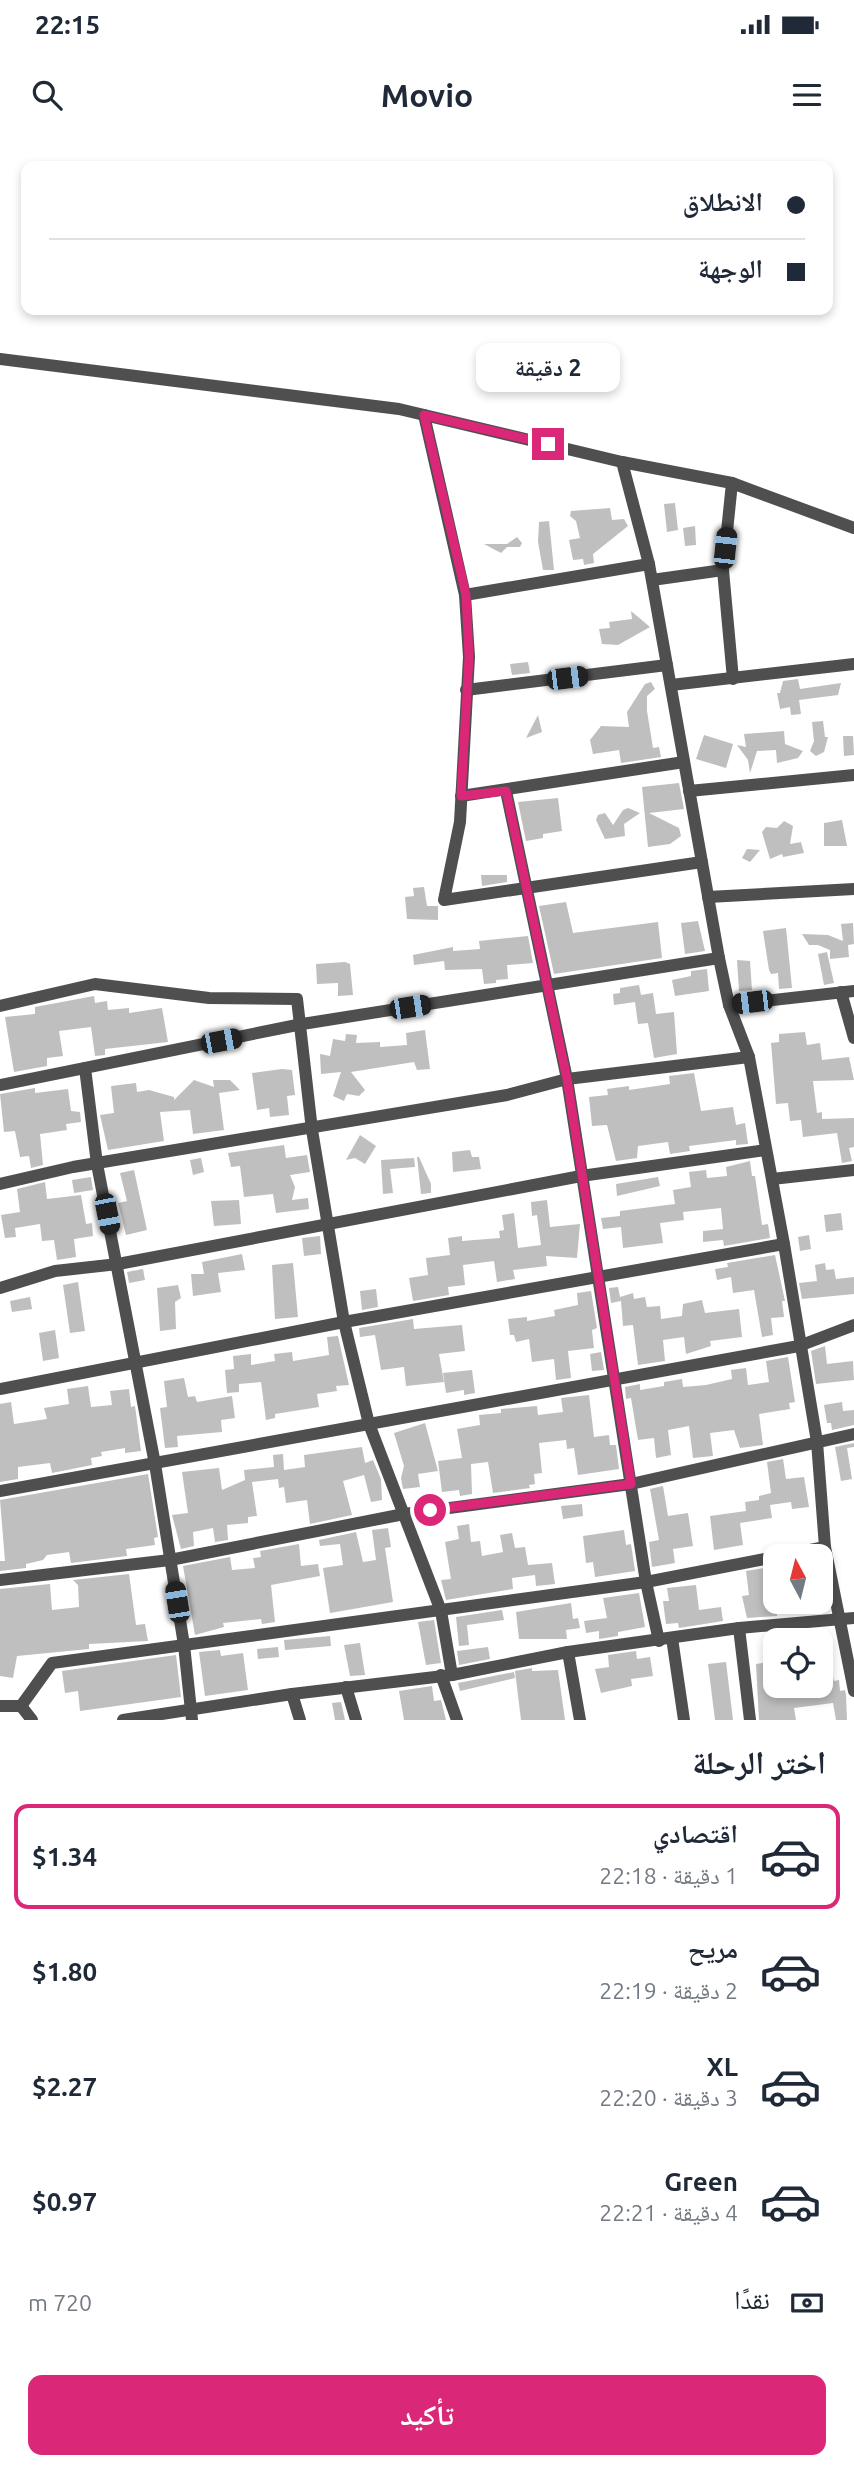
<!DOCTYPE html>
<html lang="ar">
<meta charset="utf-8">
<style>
body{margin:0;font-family:Ubuntu,"Noto Naskh Arabic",sans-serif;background:#f2f2f3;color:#1f2937;direction:rtl;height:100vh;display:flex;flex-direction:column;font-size:26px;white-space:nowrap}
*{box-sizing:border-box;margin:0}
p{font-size:23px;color:#747a83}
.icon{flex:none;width:38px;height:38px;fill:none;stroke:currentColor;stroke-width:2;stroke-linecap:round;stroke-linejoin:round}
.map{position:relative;height:1580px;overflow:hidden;direction:ltr}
.details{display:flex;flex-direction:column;background:#fff;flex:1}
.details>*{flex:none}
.banner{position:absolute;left:21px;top:21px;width:812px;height:154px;border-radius:14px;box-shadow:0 4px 10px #0003;direction:rtl;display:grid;align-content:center;height:154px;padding:0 28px;background:#fff}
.needle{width:46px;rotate:353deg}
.controls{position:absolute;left:763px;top:1404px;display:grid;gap:14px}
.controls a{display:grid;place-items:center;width:70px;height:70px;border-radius:14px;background:#fff;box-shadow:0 4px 10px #0003;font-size:35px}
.end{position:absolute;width:32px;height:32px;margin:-16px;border:9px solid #db2777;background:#fff;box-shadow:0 0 0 4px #fff}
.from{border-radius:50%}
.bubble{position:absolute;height:49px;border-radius:14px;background:#fff;box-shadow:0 4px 10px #0003;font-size:23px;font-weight:700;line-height:49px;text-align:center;direction:rtl}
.car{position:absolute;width:21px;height:42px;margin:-21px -10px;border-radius:9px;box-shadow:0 0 5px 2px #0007;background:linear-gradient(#222 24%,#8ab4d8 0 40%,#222 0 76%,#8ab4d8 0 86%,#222 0)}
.banner b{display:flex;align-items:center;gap:24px;height:66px;font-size:26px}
.banner b+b{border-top:2px solid #e0e1e3}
.banner i{width:18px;height:18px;background:#1f2937}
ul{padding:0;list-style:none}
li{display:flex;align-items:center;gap:21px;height:105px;margin:0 14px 10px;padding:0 14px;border:4px solid transparent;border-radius:14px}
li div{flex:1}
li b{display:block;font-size:26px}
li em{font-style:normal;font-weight:700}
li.on{border-color:#db2777}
li>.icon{width:63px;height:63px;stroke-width:1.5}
h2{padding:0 28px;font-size:32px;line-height:84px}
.pay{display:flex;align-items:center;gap:18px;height:77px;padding:0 28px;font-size:26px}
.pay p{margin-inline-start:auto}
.button{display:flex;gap:14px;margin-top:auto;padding:14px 28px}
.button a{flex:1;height:80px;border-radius:14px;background:#db2777;color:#fff;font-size:28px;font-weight:700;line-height:80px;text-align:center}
.status{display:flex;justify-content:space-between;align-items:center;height:49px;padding:0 35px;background:#fff;direction:ltr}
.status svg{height:19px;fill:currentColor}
header{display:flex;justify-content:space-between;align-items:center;height:91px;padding:0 28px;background:#fff;font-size:32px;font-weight:700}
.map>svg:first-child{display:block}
</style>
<div class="status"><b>22:15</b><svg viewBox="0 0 49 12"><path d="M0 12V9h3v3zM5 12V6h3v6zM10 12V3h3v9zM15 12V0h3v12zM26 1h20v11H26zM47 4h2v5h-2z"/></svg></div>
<header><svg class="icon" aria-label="menu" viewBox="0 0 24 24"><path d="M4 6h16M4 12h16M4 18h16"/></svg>Movio<svg class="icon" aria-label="search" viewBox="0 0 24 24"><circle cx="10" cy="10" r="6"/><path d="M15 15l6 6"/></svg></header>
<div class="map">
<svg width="854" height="1580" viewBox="0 0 854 1580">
<rect width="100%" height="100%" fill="#fff"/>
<!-- building -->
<g fill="#bfbfbf">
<path d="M675 363 678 390 667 392 664 364Z"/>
<path d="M610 368 612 380 624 379 628 386 593 414 594 423 584 425 583 419 573 420 569 400 580 398 576 381 570 376 571 371Z"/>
<path d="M549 381 554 430H543L538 402 539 382Z"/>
<path d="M695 386 696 405 685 406 683 388Z"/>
<path d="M517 397 522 403 520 407H507L501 413 484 404H507Z"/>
<path d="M631 471 650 487 618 505 602 504 599 489 610 488 609 482 632 479Z"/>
<path d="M528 522 530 533 512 535 510 524Z"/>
<path d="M798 539 800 549 841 543 838 555 799 560 801 574 791 575 790 567 780 569 777 553H780L783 541Z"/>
<path d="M651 542 655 549 647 556V571L653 608 659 607 661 617 621 623 619 610 593 614 590 600 601 586 629 587 627 572 645 544Z"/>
<path d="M538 575 542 592 526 598Z"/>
<path d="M823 581 825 597H828L824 612 816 616 810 611 814 601 812 582Z"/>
<path d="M784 591 785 604 803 611 798 618 777 623 776 610 757 611 750 633 748 620 737 605 746 607 744 594Z"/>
<path d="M704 595 733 604 726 628 696 619Z"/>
<path d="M843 596H853L854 615 844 616Z"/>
<path d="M679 643 684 669 649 673 679 688 681 696 670 704 648 707 642 647Z"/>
<path d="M558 658 562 691 543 694V698L526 701 518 662Z"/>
<path d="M628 668 640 673 624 684 625 696 605 699 596 680 598 675 605 673 613 685 623 670Z"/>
<path d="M842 680 847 706H824V683Z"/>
<path d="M784 681 793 686 790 704 801 702 804 713 783 717 782 714 770 719 762 692 766 687 777 688Z"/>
<path d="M747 709 760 710 750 722 742 718Z"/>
<path d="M481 735H507V742L482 746Z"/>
<path d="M424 747 427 766H438V780L407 779 405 757 414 756 413 748Z"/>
<path d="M566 762 573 793 658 782 662 818 554 834 539 766Z"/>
<path d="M698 781 705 811 685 814 681 783Z"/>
<path d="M853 783 854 804 848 805 849 817 830 819V810L818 805H809L802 794 828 795 843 801 841 784Z"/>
<path d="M786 788 792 848 779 849 778 833 771 834 769 830 763 791Z"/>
<path d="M528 796 533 823 507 825 508 839 496 840V843L484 844 482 829 445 830 444 821 414 825 413 815 453 807V811L480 809 479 801Z"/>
<path d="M827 812 834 843 824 845 818 814Z"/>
<path d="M737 820 750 821 752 850 739 851Z"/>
<path d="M345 822 350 824 353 855 338 856V843L317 844 316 824Z"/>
<path d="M707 829 709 851 675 856 672 840 691 836V831Z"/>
<path d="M639 845 641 855 653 853 656 874 674 872 677 914 654 918 648 883 638 884 635 862 614 865 613 854 620 853V848Z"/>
<path d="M94 856 95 863 107 861 108 870 129 868V873L162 868 168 902 105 909V915L95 916 91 887 59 891 63 916 47 918V926L14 932 5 877 35 874V867Z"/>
<path d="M425 890 430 929 417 930 414 922 351 932 365 950 359 956 347 954 344 961 333 956 341 932 321 934 320 914 330 916 333 899 345 901 346 894 357 895 356 903 380 902V907L407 905 406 893Z"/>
<path d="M805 892 807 905 820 903 822 920 849 917 854 940 813 941 817 973 822 972V979L854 978V1007L849 1008 852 1021 842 1023 837 993 803 997 801 980 790 981 788 963 776 964 771 903 779 902V894Z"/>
<path d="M282 929 292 930 295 955 287 956 289 975 270 977 269 968 257 970 252 933Z"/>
<path d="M694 933 701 971 733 967 736 985 745 983 748 1004 736 1005V1000L689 1006 690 1011 670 1014 668 1002 638 1006 637 1018 616 1021 607 985 592 986 589 957 608 955 607 949 629 946V950L670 944 669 936Z"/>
<path d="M194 940 214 947 213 940H230L240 950 219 953 224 990 193 994 190 970 160 972 164 1001 108 1010 100 975 114 973 111 946 136 943 137 952 149 950 174 957V960Z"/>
<path d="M35 948V953L68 949 71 971 80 972 81 982 66 984 67 990 40 994 43 1025 31 1028 29 1016 20 1017 15 991 4 992 0 954Z"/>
<path d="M360 995 376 1006 365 1024 355 1018 346 1020Z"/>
<path d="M284 1005 286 1018 307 1015 310 1032 290 1035 295 1047 292 1060 308 1058 309 1069 276 1073 273 1054 244 1057 240 1026 231 1027 228 1013Z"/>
<path d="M470 1010 472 1017H479L481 1029 453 1032 452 1012Z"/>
<path d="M417 1017H419L431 1044V1053L421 1054Z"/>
<path d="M201 1018 204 1032 193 1035 190 1020Z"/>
<path d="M414 1018 415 1027 390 1029 393 1053 383 1054 381 1020Z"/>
<path d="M750 1021 752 1036H755L762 1085 768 1084 770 1098 724 1106 723 1100 703 1102V1091L723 1089 721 1068 683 1072 684 1080 660 1083 663 1103 623 1108 621 1087 603 1089 601 1078 620 1076V1071L675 1064 673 1050 691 1047 689 1032 706 1030 707 1038 727 1036 726 1027Z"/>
<path d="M134 1030 147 1090 126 1095 118 1063 127 1061 120 1033Z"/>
<path d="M91 1037 93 1050 74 1053 72 1040Z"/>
<path d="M658 1037 660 1046 617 1056 616 1044Z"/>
<path d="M45 1042 47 1059 81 1055 86 1084 92 1083 93 1096 74 1099 76 1117 57 1120 54 1100 42 1101 40 1084 15 1088 16 1097 5 1098 1 1075 20 1072 17 1049Z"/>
<path d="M239 1060 241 1084 214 1086 211 1061Z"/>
<path d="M547 1060 550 1087 580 1084 577 1118 546 1116 547 1126 513 1130 515 1139 497 1142 494 1121 463 1125 465 1145 448 1147 449 1155 413 1161 409 1138 428 1135 426 1118 450 1115 448 1098 462 1096V1101L500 1098 499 1091 504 1090 502 1075 514 1073 518 1108 541 1105 537 1075 532 1076 531 1062Z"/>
<path d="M841 1073 843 1090 826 1092 824 1075Z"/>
<path d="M809 1095 811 1109 800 1111 798 1097Z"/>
<path d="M320 1096 321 1114 304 1116 302 1098Z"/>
<path d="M242 1114 245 1130 218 1133 221 1152 193 1156 191 1134H204L202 1122Z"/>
<path d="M775 1115 785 1161H782L784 1177 771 1178 773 1195 762 1197 754 1150 733 1153 731 1137 717 1140 715 1129 728 1127 727 1123Z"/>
<path d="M293 1123 298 1177 275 1179 272 1125Z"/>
<path d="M825 1123 826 1130 834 1129 836 1139 854 1137V1154L802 1159 799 1143 817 1141 815 1125Z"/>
<path d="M143 1129 145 1140 129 1143 127 1132Z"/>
<path d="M78 1142 85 1191 70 1193 63 1145Z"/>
<path d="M178 1145 181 1158 175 1162 176 1189 160 1191 157 1148Z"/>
<path d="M618 1147 620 1157 633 1153 634 1159 645 1157 647 1167 660 1166 661 1179 682 1176 683 1164 702 1160 705 1173 739 1169 742 1197 710 1201 711 1206 686 1214 684 1197 663 1200 665 1221 638 1225 633 1185 623 1186 621 1161 611 1163 609 1148Z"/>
<path d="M376 1149 378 1167 362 1170 360 1151Z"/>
<path d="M591 1151 597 1188 592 1190 594 1208 568 1211 571 1238 556 1240 554 1219 532 1222 529 1199 516 1202 514 1195H510L508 1179 527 1177V1181L555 1176 554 1170 578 1165 577 1153Z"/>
<path d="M30 1157 32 1169 12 1172 10 1161Z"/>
<path d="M413 1179 414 1189 462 1185 465 1211 439 1214 444 1242 406 1246 404 1227 381 1230 375 1195 360 1197 359 1188Z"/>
<path d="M55 1190 59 1218 43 1221 39 1193Z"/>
<path d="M338 1196 349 1245 336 1246 337 1251 317 1254 319 1267 275 1274V1278L266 1280 261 1242 239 1244V1252L227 1253 225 1230 234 1229 233 1216 251 1214V1225L275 1221 274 1214 292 1212 293 1221 329 1215 327 1197Z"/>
<path d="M825 1206 827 1224 853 1221 854 1240 816 1244 811 1211Z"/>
<path d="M601 1212 604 1230 592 1231 590 1214Z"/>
<path d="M788 1217 795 1262 789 1263 790 1269 759 1274 763 1305 740 1308 734 1290 710 1293 713 1316 693 1318 689 1286 668 1290 671 1315 656 1318 654 1298 638 1300 631 1258 626 1259 625 1247 640 1244V1250L664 1246V1242L682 1239 683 1247 706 1245 732 1239 731 1230 746 1228 748 1245 769 1242 766 1221Z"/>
<path d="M472 1230 475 1253 464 1255V1250L446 1253 443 1233Z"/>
<path d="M184 1238 188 1257 195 1256 197 1262 232 1256 235 1278 221 1280 222 1292 177 1296 178 1307 165 1308 160 1268 167 1267 164 1241Z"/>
<path d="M88 1246 91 1267 112 1265 110 1251 129 1249 131 1267 135 1266 141 1311 125 1313V1308L101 1312 102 1316 91 1318 92 1325 52 1333 50 1323 18 1327V1339L0 1342V1264L11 1262 14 1284 47 1279 44 1268 69 1264 67 1249Z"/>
<path d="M589 1255 594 1297 609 1295 610 1305H616L619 1329 578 1335 574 1308 567 1309 566 1300 539 1303 542 1333 534 1334 535 1344 529 1345 530 1348 493 1353 488 1322 471 1324 472 1354 460 1356 459 1350 442 1352 438 1321 462 1318 457 1289 480 1285 479 1275 501 1273V1269L537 1266 538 1275 563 1272 561 1258Z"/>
<path d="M842 1262 843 1271 854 1270V1285L832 1290 831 1283H827L824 1265Z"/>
<path d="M425 1283 438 1331 418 1334 420 1347 403 1349 401 1338 404 1326 394 1293Z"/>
<path d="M854 1303V1307L847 1308 852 1339 841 1341 835 1307Z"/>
<path d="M362 1307 365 1323 373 1320 381 1339 382 1360 371 1362 364 1335 343 1341 352 1375 310 1384 307 1360 286 1363 284 1347 279 1348 278 1339 252 1342 257 1376 248 1377V1383L227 1385 228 1400 215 1402 213 1388 193 1392 194 1406 181 1409 172 1375 188 1373 182 1332 219 1328 222 1350 245 1340 244 1330 274 1327 273 1315 283 1314 284 1330 305 1327 304 1315Z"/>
<path d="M783 1319 786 1339 804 1337 809 1367 792 1369 791 1362 770 1365 772 1378 740 1383 743 1405 714 1410 710 1376 746 1371 745 1362 759 1360V1356L771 1353 767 1322Z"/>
<path d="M148 1334 158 1397 154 1398 155 1405 126 1409 127 1416 71 1423 69 1412 47 1415 43 1420 26 1424V1428L0 1431V1421H5L0 1360Z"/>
<path d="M663 1346 668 1376 688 1373 693 1406 673 1409 675 1423 652 1427 649 1402 659 1400 650 1349Z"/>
<path d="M582 1364 583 1376 563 1379 561 1366Z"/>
<path d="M469 1384 471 1402 480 1401 482 1416 503 1412 500 1395 512 1393 515 1408 525 1407 528 1425 552 1423 555 1444 536 1446 535 1435 512 1438 513 1449 446 1460 441 1440 451 1439 445 1402 459 1399 457 1386Z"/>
<path d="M388 1388 391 1407 385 1408 393 1462 330 1473 323 1428 343 1425 340 1404 320 1406 319 1400 356 1392 363 1422 376 1420 372 1390Z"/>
<path d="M624 1390 626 1405 631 1404 635 1431 595 1437 593 1422 586 1423 583 1396Z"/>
<path d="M299 1404 301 1426 318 1424 320 1436 271 1445 275 1482 262 1484 261 1479 223 1483 224 1487 195 1495 183 1426 230 1417 232 1430 255 1428 253 1418 261 1417 260 1411Z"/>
<path d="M775 1426V1461H801V1468L777 1471V1476L747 1478 742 1456 749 1455 746 1431Z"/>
<path d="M129 1434 136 1485 145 1484 148 1501 89 1504V1509L17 1516 13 1538 0 1536V1449L50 1444 52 1470 79 1467 78 1445 73 1440Z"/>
<path d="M696 1445 699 1470 721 1467 723 1481 679 1488 678 1483 666 1484 663 1461H669L667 1448Z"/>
<path d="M639 1453 645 1487 618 1492V1496L599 1499V1491L586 1493 584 1481 607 1478 603 1458Z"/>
<path d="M571 1463 573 1479 578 1478 580 1488 566 1490 567 1499H519L516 1472Z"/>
<path d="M502 1470 504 1480 467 1485 469 1505 459 1506 456 1477Z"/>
<path d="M434 1480 441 1523 426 1525 418 1482Z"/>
<path d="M330 1496 331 1506 285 1510 284 1500Z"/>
<path d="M360 1503 365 1535 350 1536 344 1505Z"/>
<path d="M278 1507 279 1517 258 1519 257 1509Z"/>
<path d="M488 1507 490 1519 459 1525 457 1511Z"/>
<path d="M220 1510 221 1516 243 1513 248 1550 205 1556 199 1512Z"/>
<path d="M636 1511 637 1519 650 1517 653 1536 631 1539 632 1546 601 1553 595 1529 609 1527 608 1515Z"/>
<path d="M176 1515 181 1557 80 1571 78 1551 65 1553 62 1531Z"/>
<path d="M775 1521V1548L821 1545V1538L833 1537 834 1541 839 1540 840 1551 845 1550 846 1555 847 1580H836L833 1563 794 1568 796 1580H759L756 1524Z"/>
<path d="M726 1522 733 1580H715L708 1524Z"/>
<path d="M532 1528V1531L558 1530 565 1580H521L515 1531Z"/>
<path d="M514 1532 515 1538 460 1551 458 1543Z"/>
<path d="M432 1546 434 1561 441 1560 446 1580H404L399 1551Z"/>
<path d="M341 1562 345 1580H335L332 1563Z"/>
</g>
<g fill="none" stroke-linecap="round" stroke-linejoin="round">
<!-- minor -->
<g stroke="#4f4f4f" stroke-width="12">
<path d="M0 219 399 269 622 322 732 343 854 388"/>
<path d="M424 275 465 455 469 517 460 682 444 760 702 722"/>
<path d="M622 322 649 424 719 818 729 865 749 917 784 1104 817 1302 825 1407 854 1551"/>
<path d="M732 343 723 430 733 539"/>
<path d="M652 440 723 430"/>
<path d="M465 455 649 424"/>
<path d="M671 545 854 524"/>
<path d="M466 550 667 525"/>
<path d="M506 651 567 939 646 1442 659 1501"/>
<path d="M689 651 854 635"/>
<path d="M461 656 684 622"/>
<path d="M708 757 854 749"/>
<path d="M841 852 854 898"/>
<path d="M729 865 854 851"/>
<path d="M0 866 95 844 209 858 297 859 312 990 344 1182 369 1284 441 1471 452 1535"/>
<path d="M85 928 97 1024 155 1324 184 1505 192 1580"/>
<path d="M0 945 302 884 719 818"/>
<path d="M772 1039 854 1030"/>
<path d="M0 1044 73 1027 507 955 567 939 749 917"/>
<path d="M0 1148 55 1131 118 1124 581 1036 766 1010"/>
<path d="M0 1249 344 1182 784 1104"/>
<path d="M0 1351 799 1206 854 1185"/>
<path d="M781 1416 825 1407"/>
<path d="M0 1440 170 1420 404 1374 631 1344 854 1294"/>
<path d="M739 1488 750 1580"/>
<path d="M672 1498 684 1580"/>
<path d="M568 1512 580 1580"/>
<path d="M441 1535 457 1580"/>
<path d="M346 1547 356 1580"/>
<path d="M292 1554 300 1580"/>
<path d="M0 1566H21L32 1580"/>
<path d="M21 1566 52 1523 646 1442 775 1417"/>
<path d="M123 1580 292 1554 452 1535 568 1512 739 1488 854 1478"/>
</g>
</g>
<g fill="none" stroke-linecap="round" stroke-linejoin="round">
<!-- route -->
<path stroke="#db2777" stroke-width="9" d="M430 1370 631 1344 567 939 506 651 461 656 469 517 466 455 424 275 548 304"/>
</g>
</svg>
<div class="controls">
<a><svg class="needle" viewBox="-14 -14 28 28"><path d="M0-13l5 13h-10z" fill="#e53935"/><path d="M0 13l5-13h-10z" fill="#747a83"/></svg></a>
<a><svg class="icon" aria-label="locate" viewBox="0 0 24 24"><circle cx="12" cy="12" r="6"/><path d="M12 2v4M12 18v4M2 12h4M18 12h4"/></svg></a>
</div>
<i class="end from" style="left:430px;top:1370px"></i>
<i class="end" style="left:548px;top:304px"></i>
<div class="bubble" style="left:476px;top:203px;width:144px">2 دقيقة</div>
<i class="car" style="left:725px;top:408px;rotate:6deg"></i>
<i class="car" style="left:567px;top:538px;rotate:83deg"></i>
<i class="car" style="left:752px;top:862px;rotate:263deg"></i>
<i class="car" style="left:410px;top:867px;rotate:81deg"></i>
<i class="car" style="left:221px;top:901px;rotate:79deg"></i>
<i class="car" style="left:107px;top:1074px;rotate:169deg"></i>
<i class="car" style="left:177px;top:1462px;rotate:351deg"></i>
<div class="banner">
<b><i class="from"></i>الانطلاق</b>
<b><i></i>الوجهة</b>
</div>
</div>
<section class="details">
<h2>اختر الرحلة</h2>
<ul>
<li class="on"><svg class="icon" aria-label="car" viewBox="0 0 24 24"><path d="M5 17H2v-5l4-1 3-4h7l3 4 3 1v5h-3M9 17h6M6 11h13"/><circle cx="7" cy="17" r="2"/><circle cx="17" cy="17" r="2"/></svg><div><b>اقتصادي</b><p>1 دقيقة · 22:18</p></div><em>$1.34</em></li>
<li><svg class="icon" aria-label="car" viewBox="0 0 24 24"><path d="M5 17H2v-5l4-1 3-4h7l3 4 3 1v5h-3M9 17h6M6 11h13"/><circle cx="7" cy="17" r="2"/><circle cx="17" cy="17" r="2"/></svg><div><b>مريح</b><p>2 دقيقة · 22:19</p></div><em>$1.80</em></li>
<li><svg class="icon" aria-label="car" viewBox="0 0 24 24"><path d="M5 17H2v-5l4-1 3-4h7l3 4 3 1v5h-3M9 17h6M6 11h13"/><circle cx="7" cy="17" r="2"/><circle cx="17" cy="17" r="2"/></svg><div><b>XL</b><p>3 دقيقة · 22:20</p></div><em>$2.27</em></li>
<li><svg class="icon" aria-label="car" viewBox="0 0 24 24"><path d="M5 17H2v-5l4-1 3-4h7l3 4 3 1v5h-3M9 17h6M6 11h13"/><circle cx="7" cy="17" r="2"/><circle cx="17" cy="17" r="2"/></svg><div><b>Green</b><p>4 دقيقة · 22:21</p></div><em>$0.97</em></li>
</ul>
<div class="pay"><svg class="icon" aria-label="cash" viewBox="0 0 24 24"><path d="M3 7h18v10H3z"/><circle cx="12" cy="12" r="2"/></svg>نقدًا<p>720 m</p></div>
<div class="button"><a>تأكيد</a></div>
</section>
